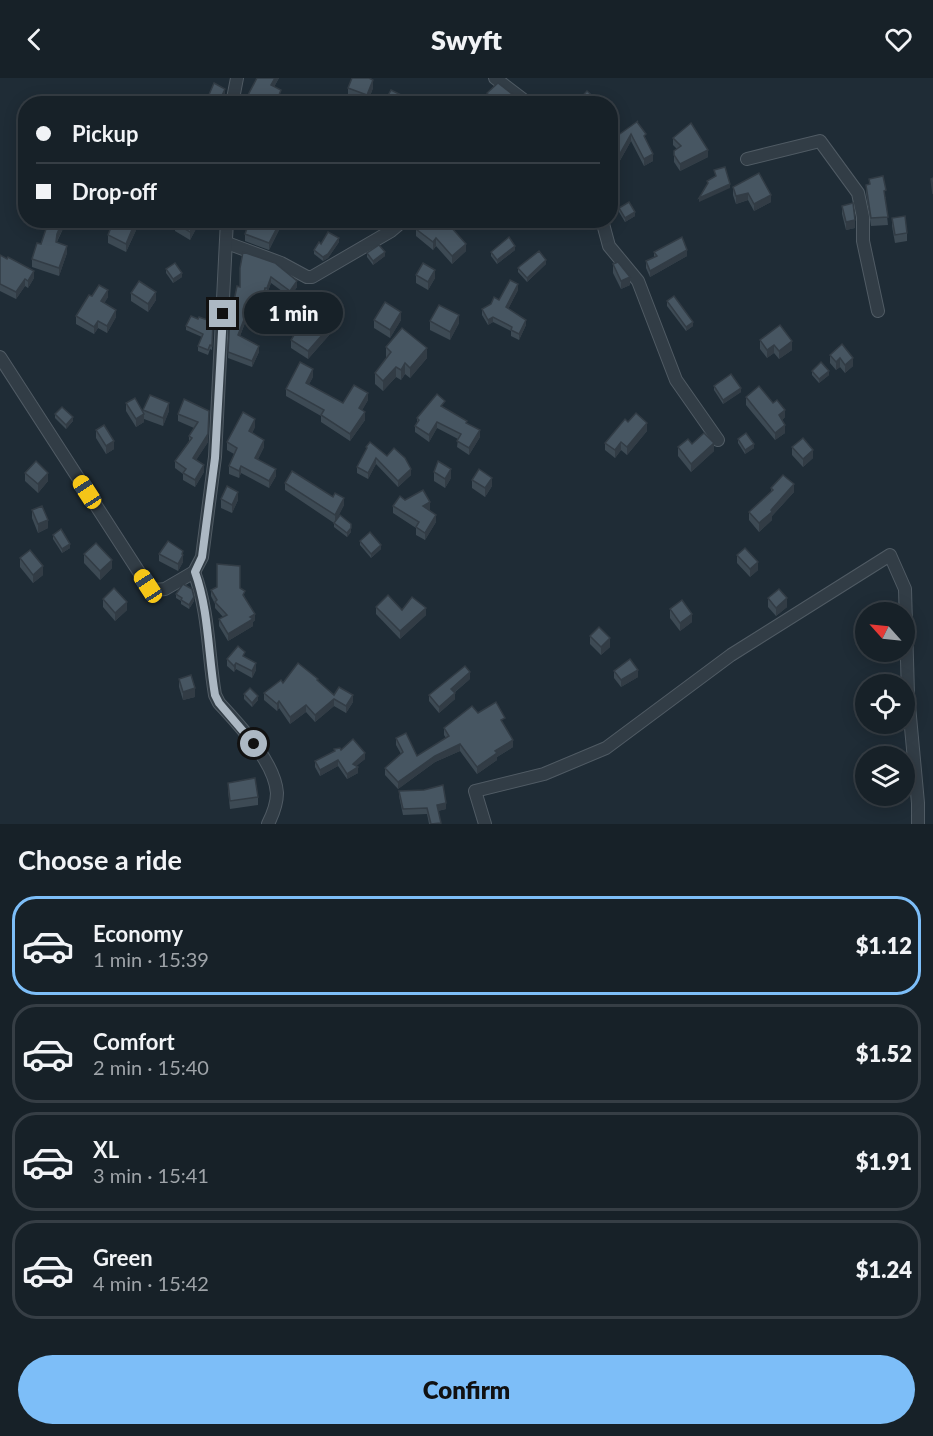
<!DOCTYPE html>
<meta charset="utf-8">
<style>
body{margin:0;font-family:Lato,sans-serif;background:#202930;color:#f1f3f6;height:100vh;display:flex;flex-direction:column;font-size:22px;white-space:nowrap}
*{box-sizing:border-box;margin:0}
p{font-size:20px;color:#9ea3a8}
.icon{flex:none;width:33px;height:33px;fill:none;stroke:currentColor;stroke-width:2;stroke-linecap:round;stroke-linejoin:round}
.map{position:relative;height:746px;overflow:hidden}
.panel{display:flex;flex-direction:column;background:#172128;flex:1}
.panel>*{flex:none}
.guide{position:absolute;left:18px;top:18px;width:600px;height:132px;border-radius:24px;box-shadow:0 3px 15px #0003,0 0 0 2px #363e45;display:grid;align-content:center;height:132px;padding:0 18px;background:#172128}
.needle{width:39px;rotate:297deg}
.tools{position:absolute;left:855px;top:524px;display:grid;gap:12px}
.tools a{display:grid;place-items:center;width:60px;height:60px;border-radius:50%;background:#172128;box-shadow:0 3px 15px #0003,0 0 0 2px #363e45;font-size:30px}
.end{position:absolute;width:27px;height:27px;margin:-14px;border:8px solid #acb8c3;background:#111;box-shadow:0 0 0 3px #111}
.from{border-radius:50%}
.bubble{position:absolute;height:42px;border-radius:21px;background:#172128;box-shadow:0 3px 15px #0003,0 0 0 2px #363e45;font-size:20px;font-weight:800;line-height:42px;text-align:center}
.car{position:absolute;width:18px;height:36px;margin:-18px -9px;border-radius:8px;box-shadow:0 0 4px 2px #0007;background:linear-gradient(#f5c518 24%,#345 0 40%,#f5c518 0 76%,#345 0 86%,#f5c518 0)}
.guide b{display:flex;align-items:center;gap:21px;height:57px;font-size:22px}
.guide b+b{border-top:2px solid #363e45}
.guide i{width:15px;height:15px;background:#f1f3f6}
ul{padding:0;list-style:none}
li{display:flex;align-items:center;gap:18px;height:99px;margin:0 12px 9px;padding:0 6px;border:3px solid #363e45;border-radius:24px}
li div{flex:1}
li b{display:block;font-size:22px}
li em{font-style:normal;font-weight:800}
li.active{border-color:#7dbef8}
li>.icon{width:54px;height:54px;stroke-width:1.5}
h2{padding:0 18px;font-size:27px;line-height:72px}
.action{display:flex;gap:12px;margin-top:auto;padding:12px 18px}
.action a{flex:1;height:69px;border-radius:36px;background:#7dbef8;color:#111;font-size:24px;font-weight:800;line-height:69px;text-align:center}
header{display:flex;justify-content:space-between;align-items:center;height:78px;padding:0 18px;background:#172128;font-size:27px;font-weight:800}
.map>svg:first-child{display:block}
</style>
<header><svg class="icon" aria-label="back" viewBox="0 0 24 24"><path d="M15 5l-7 7 7 7"/></svg>Swyft<svg class="icon" aria-label="heart" viewBox="0 0 24 24"><path d="M12 20l-8-8c-3-5 5-10 8-4 3-6 11-1 8 4z"/></svg></header>
<div class="map">
<svg width="933" height="746" viewBox="0 0 933 746">
<rect width="100%" height="100%" fill="#1f2c36"/>
<g fill="none" stroke-linecap="round" stroke-linejoin="round">
<!-- street casing -->
<g stroke="#505b64" stroke-width="14">
<g id="street">
<path d="M495 0 529 26"/>
<path d="M232 26 237 0"/>
<path d="M747 81 820 63 858 115 863 139V163L878 233"/>
<path d="M602 142 609 168 638 203 676 302 718 362"/>
<path d="M227 165 281 185 307 199H312L391 153 404 142"/>
<path d="M0 279 148 508 156 512 165 511 194 494 202 479 215 379 227 142"/>
<path d="M194 494C209 533 208 576 215 617L219 625C239 647 275 684 277 715 277 726 273 736 268 746"/>
<path d="M485 746 475 713 544 696 606 670 731 577 890 477 905 511 908 617 918 725V746"/>
</g>
</g>
<!-- street -->
<use href="#street" stroke="#323d46" stroke-width="12"/>
</g>
<!-- wall -->
<g fill="#3d4a54">
<path d="M257 0H279L274 9 281 18 294 26H247V19Z"/>
<path d="M348 10H373L367 26 348 18Z"/>
<path d="M487 15 525 26H489L487 22Z"/>
<path d="M208 19H225L222 26H208Z"/>
<path d="M638 46 646 61 653 83 644 88 631 63 618 86 610 82V55L617 58Z"/>
<path d="M673 60 708 79 680 93 674 84V73L677 71 673 67Z"/>
<path d="M869 101 886 120H885L888 147 871 148 866 115V107L869 106Z"/>
<path d="M733 109 771 124 754 133 748 122 736 126 733 117Z"/>
<path d="M842 128 855 150 846 152 842 136Z"/>
<path d="M619 130 635 138 625 144 619 134Z"/>
<path d="M892 140 907 155V163L895 165 892 148Z"/>
<path d="M43 142H67L57 164 67 175 59 198 32 189V181L41 166 48 144Z"/>
<path d="M138 142V148L126 174 108 165V157Z"/>
<path d="M197 142V149L190 162 175 153V145Z"/>
<path d="M461 142V144L453 152 466 173 452 186 436 168 433 172 416 158V151Z"/>
<path d="M279 152 269 172 245 163V156Z"/>
<path d="M339 164 328 180 323 183 314 176V172L321 166Z"/>
<path d="M515 172 497 186 491 178V174Z"/>
<path d="M243 174 297 209 290 219 271 205 267 216H265L261 234 253 232 245 245 240 258 259 274 252 289 228 280 230 237 234 230V223L240 209Z"/>
<path d="M654 174 687 178 650 199 646 190V183L654 180Z"/>
<path d="M367 175 385 178 373 187 367 179Z"/>
<path d="M0 177 34 200 28 210 25 208 16 221 0 213Z"/>
<path d="M546 186 527 204 518 194V190Z"/>
<path d="M613 186 630 207 621 211 613 195Z"/>
<path d="M166 191 182 199 173 205 166 195Z"/>
<path d="M416 197 435 200 428 212 416 205Z"/>
<path d="M518 212 508 231 526 247 519 262 511 258V253L493 244 488 247 482 237V231Z"/>
<path d="M131 215 156 222 148 234 131 223Z"/>
<path d="M92 218 108 219 104 225 116 239 107 255 98 250 94 256 76 246V238Z"/>
<path d="M667 223 693 248 686 253 667 228Z"/>
<path d="M198 241 213 244 212 272 210 271 208 277 198 273V268L202 259 186 252V248Z"/>
<path d="M374 242H401L390 260 374 250Z"/>
<path d="M430 243 459 245 450 262 430 252Z"/>
<path d="M330 256 308 281 291 270V262Z"/>
<path d="M760 262 792 272 779 281 774 275 767 280 760 271Z"/>
<path d="M842 266 853 288 845 295 840 289 836 292 830 285V277Z"/>
<path d="M386 269 427 280 410 300 405 296 401 302 396 299 383 313 375 306V295L387 280 386 279Z"/>
<path d="M812 293 829 297 819 305 812 297Z"/>
<path d="M313 299 309 306 343 325 368 322 362 332 365 342 350 363 321 344V338L286 318V311Z"/>
<path d="M714 308 741 314 723 326 714 312Z"/>
<path d="M746 319 773 325 785 339 782 342 785 355 775 362 746 327Z"/>
<path d="M126 325 143 334V332L169 333 163 348 144 341V344L136 349 126 333Z"/>
<path d="M445 329V330L467 346 480 359 469 377 457 369 458 361 437 350 429 364 415 354V348L417 344V340Z"/>
<path d="M209 333 208 364 196 382 204 394 195 409 183 402V396L175 390V383L189 363V358L194 350 178 343V336Z"/>
<path d="M55 336 73 343 66 351 55 340Z"/>
<path d="M628 344 647 353 627 377 621 372 615 380 605 372V365Z"/>
<path d="M255 349 252 355 264 369 258 381 276 398 269 410 241 395 239 400 229 396V388L234 376 227 372V364Z"/>
<path d="M96 352 114 371 106 376 96 360Z"/>
<path d="M738 361 754 370 745 376 738 365Z"/>
<path d="M692 366 714 373 691 394 678 378V369Z"/>
<path d="M366 369 387 378 411 397 398 409 376 386 368 401 357 395V389L366 373Z"/>
<path d="M792 369 813 380 803 389 792 377Z"/>
<path d="M434 394 451 400 445 410 434 403Z"/>
<path d="M25 395 48 403 38 415 25 403Z"/>
<path d="M472 402 492 408 485 419 472 410Z"/>
<path d="M285 405 344 427 337 440 351 454 347 459 334 449V445L285 412Z"/>
<path d="M771 410 794 414 772 438V442L759 454 749 442V434L771 414Z"/>
<path d="M221 421 238 422 232 435 221 430Z"/>
<path d="M405 422 430 432H429L436 444 425 462 416 457V450L393 435V428Z"/>
<path d="M32 432 48 450 38 455 32 440Z"/>
<path d="M53 457 70 470 62 475 53 461Z"/>
<path d="M360 463 381 471 371 480 360 467Z"/>
<path d="M183 473V484L178 493 159 483V476Z"/>
<path d="M84 476 112 490 100 502 84 485Z"/>
<path d="M737 477 758 492 750 499 737 485Z"/>
<path d="M20 480 43 497 33 505 20 489Z"/>
<path d="M240 510 245 519V521L255 542 253 544V548L228 563 219 548V541L223 539 215 530V526L211 518V512Z"/>
<path d="M176 516 194 523 189 531 181 526V523L176 520Z"/>
<path d="M768 520 787 529 776 538 768 529Z"/>
<path d="M103 521 127 532 115 543 103 529Z"/>
<path d="M376 529 402 532 426 537 400 561 376 536Z"/>
<path d="M670 531 692 544 680 553 670 540Z"/>
<path d="M590 558 610 569 601 577 590 566Z"/>
<path d="M245 579 256 592 252 600 236 591 234 594 227 588V581Z"/>
<path d="M614 593 638 599 621 609 614 600Z"/>
<path d="M179 601 195 619 183 622 179 609Z"/>
<path d="M470 601 454 615 455 621 439 635 429 623V617Z"/>
<path d="M318 603 334 617 353 624 346 635 334 628 315 644 306 634 290 646 279 630 277 633 264 622V615L283 605Z"/>
<path d="M244 616 258 622 252 629 244 621Z"/>
<path d="M478 635 505 648 513 669 497 679V682L477 696 460 673 435 684 398 711 385 697V690L401 676 396 667V660L417 678 446 660 444 657V650Z"/>
<path d="M334 671 341 672 365 681 356 688 358 695 347 701 338 688 320 698 315 689V683L334 673Z"/>
<path d="M228 705 258 719V727L230 731 228 713Z"/>
<path d="M399 713 446 731 438 733 441 746H429L427 736 403 737 399 718Z"/>
</g>
<!-- shaded-wall -->
<g fill="#323c45">
<path d="M275 0H279L271 14V7Z"/>
<path d="M373 2V10L367 26V17Z"/>
<path d="M225 11V19L222 26H219Z"/>
<path d="M631 56V63L618 86V79Z"/>
<path d="M708 72V79L680 93V86Z"/>
<path d="M653 76V83L644 88V81Z"/>
<path d="M730 106V110L699 124V120Z"/>
<path d="M748 115V122L736 126V118Z"/>
<path d="M771 117V124L754 133V126Z"/>
<path d="M635 134V138L625 144V140Z"/>
<path d="M63 142H67L57 163 56 172 57 156Z"/>
<path d="M136 142H138V148L126 174V166Z"/>
<path d="M196 142H197V149L190 162V154Z"/>
<path d="M455 142H461V144L450 156V148Z"/>
<path d="M855 142V150L846 152V144Z"/>
<path d="M279 146V152L269 172V165Z"/>
<path d="M339 160V164L328 180 323 183V179Z"/>
<path d="M436 160V168L433 172V164Z"/>
<path d="M466 166V173L452 186V178Z"/>
<path d="M67 168V175L59 198V190Z"/>
<path d="M515 168V172L497 186V182Z"/>
<path d="M687 172V178L650 199V193Z"/>
<path d="M385 174V178L373 187V183Z"/>
<path d="M546 182V186L527 204V200Z"/>
<path d="M435 192V200L428 212V204Z"/>
<path d="M34 193V200L28 210V203Z"/>
<path d="M182 195V199L173 205V201Z"/>
<path d="M271 199V205L267 216V210Z"/>
<path d="M630 199V207L621 211V203Z"/>
<path d="M25 201V208L16 221V214Z"/>
<path d="M297 203V209L290 219V213Z"/>
<path d="M518 206V212L506 235V229Z"/>
<path d="M265 210V216L261 234V228Z"/>
<path d="M108 212V219L101 231V223Z"/>
<path d="M156 214V222L148 234V226Z"/>
<path d="M253 226V232L245 245 238 263V257L245 239Z"/>
<path d="M116 232V239L107 255V248Z"/>
<path d="M401 234V242L390 260V252Z"/>
<path d="M459 237V245L450 262V254Z"/>
<path d="M493 239V244L488 247V242Z"/>
<path d="M526 242V247L519 262V256Z"/>
<path d="M98 243V250L94 256V249Z"/>
<path d="M693 244V248L686 253V249Z"/>
<path d="M330 248V256L308 281V273Z"/>
<path d="M792 263V272L779 281V273Z"/>
<path d="M774 267V275L767 280V272Z"/>
<path d="M259 268V274L252 289V283Z"/>
<path d="M427 270V280L410 300V290Z"/>
<path d="M840 280V289L836 292V284Z"/>
<path d="M853 280V288L845 295V287Z"/>
<path d="M405 285V296L401 302V292Z"/>
<path d="M396 289V299L383 313V303Z"/>
<path d="M313 291V299L306 312V305Z"/>
<path d="M829 293V297L819 305V301Z"/>
<path d="M741 310V314L723 326V322Z"/>
<path d="M368 315V322L359 338V330Z"/>
<path d="M169 325V333L163 348V340Z"/>
<path d="M785 332V339L779 345V337Z"/>
<path d="M209 333 208 364 193 387V380Z"/>
<path d="M365 334V342L350 363V356Z"/>
<path d="M144 336V344L136 349V341Z"/>
<path d="M73 339V343L66 351V347Z"/>
<path d="M255 341V349L249 361V353Z"/>
<path d="M437 344V350L429 364V357Z"/>
<path d="M647 345V353L627 377V369Z"/>
<path d="M785 347V355L775 362V355Z"/>
<path d="M480 352V359L469 377V370Z"/>
<path d="M264 362V369L255 387V380Z"/>
<path d="M114 363V371L106 376V368Z"/>
<path d="M621 364V372L615 380V372Z"/>
<path d="M714 365V373L691 394V386Z"/>
<path d="M754 366V370L745 376V372Z"/>
<path d="M813 372V380L803 389V381Z"/>
<path d="M376 380V386L368 401V395Z"/>
<path d="M204 387V394L195 409V402Z"/>
<path d="M241 388V395L239 400V393Z"/>
<path d="M276 391V398L269 410V403Z"/>
<path d="M411 391V397L398 409V403Z"/>
<path d="M451 391V400L445 410V401Z"/>
<path d="M48 395V403L38 415V406Z"/>
<path d="M492 400V408L485 419V410Z"/>
<path d="M794 406V414L772 438V442L759 454V445Z"/>
<path d="M238 414V422L232 435V427Z"/>
<path d="M344 420V427L335 445V437Z"/>
<path d="M430 424V432L423 436V428Z"/>
<path d="M436 437V444L425 462V455Z"/>
<path d="M48 442V450L38 455V446Z"/>
<path d="M351 450V454L347 459V455Z"/>
<path d="M70 466V470L62 475V471Z"/>
<path d="M381 467V471L371 480V476Z"/>
<path d="M183 473V484L178 493V486Z"/>
<path d="M112 482V490L100 502V493Z"/>
<path d="M758 484V492L750 499V491Z"/>
<path d="M43 488V497L33 505V497Z"/>
<path d="M194 519V523L189 531V527Z"/>
<path d="M787 520V529L776 538V530Z"/>
<path d="M127 524V532L115 543V535Z"/>
<path d="M426 530V537L400 561V553Z"/>
<path d="M255 536V542L253 544V548L228 563V556Z"/>
<path d="M692 536V544L680 553V545Z"/>
<path d="M610 560V569L601 577V569Z"/>
<path d="M236 585V591L234 594V588Z"/>
<path d="M256 585V592L252 600V593Z"/>
<path d="M638 592V599L621 609V602Z"/>
<path d="M470 594V601L451 617V611Z"/>
<path d="M195 610V619L183 622V614Z"/>
<path d="M455 615V621L439 635V629Z"/>
<path d="M353 617V624L346 635V628Z"/>
<path d="M258 618V622L252 629V625Z"/>
<path d="M334 621V628L315 644V637Z"/>
<path d="M279 623V630L277 633V626Z"/>
<path d="M306 627V634L290 646V639Z"/>
<path d="M513 662V669L497 679V682L477 696V689L495 673Z"/>
<path d="M460 666V673L435 684 398 711V704L435 678Z"/>
<path d="M365 675V681L353 691V686Z"/>
<path d="M338 682V688L320 698V692Z"/>
<path d="M358 689V695L347 701V696Z"/>
<path d="M446 725V731L437 733V727Z"/>
</g>
<!-- building -->
<g fill="#475662" stroke="#323c45" stroke-width="1.5">
<path d="M257 0H275L271 7 281 12 279 17 294 26H252L253 22 247 19Z"/>
<path d="M352 0H369L373 2 367 17 348 10Z"/>
<path d="M214 5 225 11 219 24 208 19Z"/>
<path d="M498 5 525 26H495L487 15Z"/>
<path d="M391 12 407 20 405 26H376L378 21 384 25Z"/>
<path d="M587 13 596 21 592 26H575Z"/>
<path d="M638 43 637 44 646 56 644 58 653 76 644 81 631 56 618 79 610 75V55L617 58Z"/>
<path d="M691 45 708 72 680 86 674 77V73L681 68 673 60Z"/>
<path d="M725 89 730 106 699 120 708 105 707 103 716 98 714 92Z"/>
<path d="M759 95 771 117 754 126 748 115 736 118 733 109Z"/>
<path d="M883 98 886 112 884 113 888 139 871 140 866 107 870 106 869 101Z"/>
<path d="M933 100V116L931 101Z"/>
<path d="M629 124 635 134 625 140 619 130Z"/>
<path d="M853 125 855 142 846 144 842 128Z"/>
<path d="M905 138 907 155 895 157 892 140Z"/>
<path d="M49 142H63L57 156 56 164 67 168 59 190 32 181 37 165 41 166Z"/>
<path d="M114 142H136L126 166 108 157Z"/>
<path d="M177 142H196L190 154 175 145Z"/>
<path d="M250 142H273L279 146 269 165 245 156Z"/>
<path d="M423 142H455L450 148 466 166 452 178 436 160 433 164 416 151Z"/>
<path d="M328 154 339 160 328 176 323 179 314 172 319 164 321 166Z"/>
<path d="M509 159 515 168 497 182 491 174Z"/>
<path d="M682 159 687 172 650 193 646 183 657 178 654 174Z"/>
<path d="M379 167 385 174 373 183 367 175Z"/>
<path d="M539 173 546 182 527 200 518 190 520 188Z"/>
<path d="M243 174 275 185 297 203 290 213 271 199 267 210H265L261 228 253 226 245 239 238 257 259 268 252 283 228 274 230 237 237 224 234 223 237 208 240 209V190Z"/>
<path d="M0 177 7 181 8 179 34 193 28 203 25 201 16 214 0 206Z"/>
<path d="M618 184 630 199 621 203 613 186Z"/>
<path d="M175 185 182 195 173 201 166 191Z"/>
<path d="M423 185 435 192 428 204 416 197Z"/>
<path d="M510 202 518 206 506 229 526 242 519 256 511 252 512 249 493 239 488 242 482 231 491 226 494 219 499 222Z"/>
<path d="M139 203 156 214 148 226 131 215Z"/>
<path d="M99 207 108 212 101 223 116 232 107 248 98 243 94 249 76 238 89 217 92 218Z"/>
<path d="M674 218 693 244 686 249 667 223Z"/>
<path d="M385 224 401 234 390 252 374 242Z"/>
<path d="M439 227 459 237 450 254 430 243Z"/>
<path d="M315 232 330 248 308 273 291 262 302 244Z"/>
<path d="M191 238 198 241 199 239 213 244 212 268 210 267 208 272 198 268 203 256 186 248Z"/>
<path d="M780 247 792 263 779 273 774 267 767 272 760 262Z"/>
<path d="M402 250 427 270 410 290 405 285 401 292 396 289 383 303 375 295 391 274 386 269Z"/>
<path d="M842 266 853 280 845 287 840 280 836 284 830 277Z"/>
<path d="M300 284 313 291 306 305 343 325 354 307 368 315 359 330 365 334 350 356 321 337 324 332 286 311Z"/>
<path d="M821 284 829 293 819 301 812 293Z"/>
<path d="M731 296 741 310 723 322 714 308Z"/>
<path d="M759 308 773 325 777 322 785 332 779 337 785 347 775 355 746 319Z"/>
<path d="M437 316 445 323 441 328 467 343 466 345 480 352 469 370 457 363 461 356 437 344 429 357 415 348 419 342 417 340Z"/>
<path d="M150 317 169 325 163 340 143 332Z"/>
<path d="M135 320 144 336 136 341 126 325Z"/>
<path d="M184 321 209 333 208 356 193 380 204 387 195 402 183 395 186 391 175 383 192 360 189 358 198 344 178 336Z"/>
<path d="M62 329 73 339 66 347 55 336Z"/>
<path d="M243 334 255 341 249 353 264 362 255 380 276 391 269 403 241 388 239 393 229 388 237 370 227 364Z"/>
<path d="M636 335 647 345 627 369 621 364 615 372 605 365 625 341 628 344Z"/>
<path d="M104 347 114 363 106 368 96 352Z"/>
<path d="M704 355 714 365 691 386 678 369 688 361 692 366Z"/>
<path d="M746 355 754 366 745 372 738 361Z"/>
<path d="M803 360 813 372 803 381 792 369Z"/>
<path d="M370 364 387 378 394 370 405 380 411 391 398 403 376 380 368 395 357 389 367 370 366 369Z"/>
<path d="M36 383 48 395 38 406 25 395Z"/>
<path d="M438 383 451 391 445 401 434 394Z"/>
<path d="M479 391 492 400 485 410 472 402Z"/>
<path d="M292 393 333 419 335 415 344 420 335 437 285 405Z"/>
<path d="M783 397 794 406 771 432 772 434 759 445 749 434 773 412 771 410Z"/>
<path d="M227 408 238 414 232 427 221 421Z"/>
<path d="M423 412 430 424 423 428 436 437 425 455 416 449 419 444 393 428 400 418 405 422Z"/>
<path d="M42 428 48 442 38 446 32 432Z"/>
<path d="M340 437 351 446V450L347 455 334 445Z"/>
<path d="M61 451 70 466 62 471 53 457Z"/>
<path d="M370 454 381 467 371 476 360 463Z"/>
<path d="M168 463 183 473 182 476 183 477 178 486 159 476Z"/>
<path d="M96 465 112 482 100 493 84 476Z"/>
<path d="M745 470 758 484 750 491 737 477Z"/>
<path d="M30 472 43 488 33 497 20 480Z"/>
<path d="M217 486 240 488V510L245 513 243 517 255 536 250 539 253 541 228 556 219 541 227 537 215 524 217 522 211 512 217 509Z"/>
<path d="M183 506 192 511 194 519 189 527 181 522 182 520 176 516Z"/>
<path d="M114 510 127 524 115 535 103 521Z"/>
<path d="M779 511 787 520 776 530 768 520Z"/>
<path d="M388 517 402 532 412 519 426 530 400 553 376 529Z"/>
<path d="M682 522 692 536 680 545 670 531Z"/>
<path d="M599 549 610 560 601 569 590 558Z"/>
<path d="M238 568 245 574 243 578 256 585 252 593 236 585 234 588 227 581Z"/>
<path d="M630 581 638 592 621 602 614 593Z"/>
<path d="M298 585 318 601 317 602 334 617 339 609 353 617 346 628 334 621 315 637 306 627 290 639 279 623 277 626 264 615 281 602 283 605Z"/>
<path d="M465 588 470 594 451 611 455 615 439 629 429 617Z"/>
<path d="M191 597 195 610 183 614 179 601Z"/>
<path d="M250 610 258 618 252 625 244 616Z"/>
<path d="M496 624 505 640 501 642 513 662 495 673 497 675 477 689 460 666 435 678 398 704 385 690 403 674 396 660 406 655 417 678 449 658 444 650 472 628 478 635Z"/>
<path d="M353 661 365 675 353 686 358 689 347 696 338 682 320 692 315 683 335 673 334 671 340 670 341 672Z"/>
<path d="M255 700 258 719 230 723 228 705Z"/>
<path d="M443 707 446 725 437 727 441 745 431 746 427 730 403 731 399 713 424 712Z"/>
</g>
<g fill="none" stroke-linecap="round" stroke-linejoin="round">
<!-- route -->
<path stroke="#acb8c3" stroke-width="8" d="M223 236 215 380 202 479 195 494C209 533 208 576 215 617L219 625 254 666"/>
</g>
</svg>
<div class="tools">
<a><svg class="needle" viewBox="-14 -14 28 28"><path d="M0-13l5 13h-10z" fill="#e53935"/><path d="M0 13l5-13h-10z" fill="#9ea3a8"/></svg></a>
<a><svg class="icon" aria-label="locate" viewBox="0 0 24 24"><circle cx="12" cy="12" r="6"/><path d="M12 2v4M12 18v4M2 12h4M18 12h4"/></svg></a>
<a><svg class="icon" aria-label="layers" viewBox="0 0 24 24"><path d="M12 4l9 5-9 5-9-5zM3 14l9 5 9-5"/></svg></a>
</div>
<i class="end from" style="left:254px;top:666px"></i>
<i class="end" style="left:223px;top:236px"></i>
<div class="bubble" style="left:244px;top:214px;width:99px">1 min</div>
<i class="car" style="left:87px;top:414px;rotate:327deg"></i>
<i class="car" style="left:148px;top:508px;rotate:327deg"></i>
<div class="guide">
<b><i class="from"></i>Pickup</b>
<b><i></i>Drop-off</b>
</div>
</div>
<section class="panel">
<h2>Choose a ride</h2>
<ul>
<li class="active"><svg class="icon" aria-label="car" viewBox="0 0 24 24"><path d="M5 17H2v-5l4-1 3-4h7l3 4 3 1v5h-3M9 17h6M6 11h13"/><circle cx="7" cy="17" r="2"/><circle cx="17" cy="17" r="2"/></svg><div><b>Economy</b><p>1 min · 15:39</p></div><em>$1.12</em></li>
<li><svg class="icon" aria-label="car" viewBox="0 0 24 24"><path d="M5 17H2v-5l4-1 3-4h7l3 4 3 1v5h-3M9 17h6M6 11h13"/><circle cx="7" cy="17" r="2"/><circle cx="17" cy="17" r="2"/></svg><div><b>Comfort</b><p>2 min · 15:40</p></div><em>$1.52</em></li>
<li><svg class="icon" aria-label="car" viewBox="0 0 24 24"><path d="M5 17H2v-5l4-1 3-4h7l3 4 3 1v5h-3M9 17h6M6 11h13"/><circle cx="7" cy="17" r="2"/><circle cx="17" cy="17" r="2"/></svg><div><b>XL</b><p>3 min · 15:41</p></div><em>$1.91</em></li>
<li><svg class="icon" aria-label="car" viewBox="0 0 24 24"><path d="M5 17H2v-5l4-1 3-4h7l3 4 3 1v5h-3M9 17h6M6 11h13"/><circle cx="7" cy="17" r="2"/><circle cx="17" cy="17" r="2"/></svg><div><b>Green</b><p>4 min · 15:42</p></div><em>$1.24</em></li>
</ul>
<div class="action"><a>Confirm</a></div>
</section>
